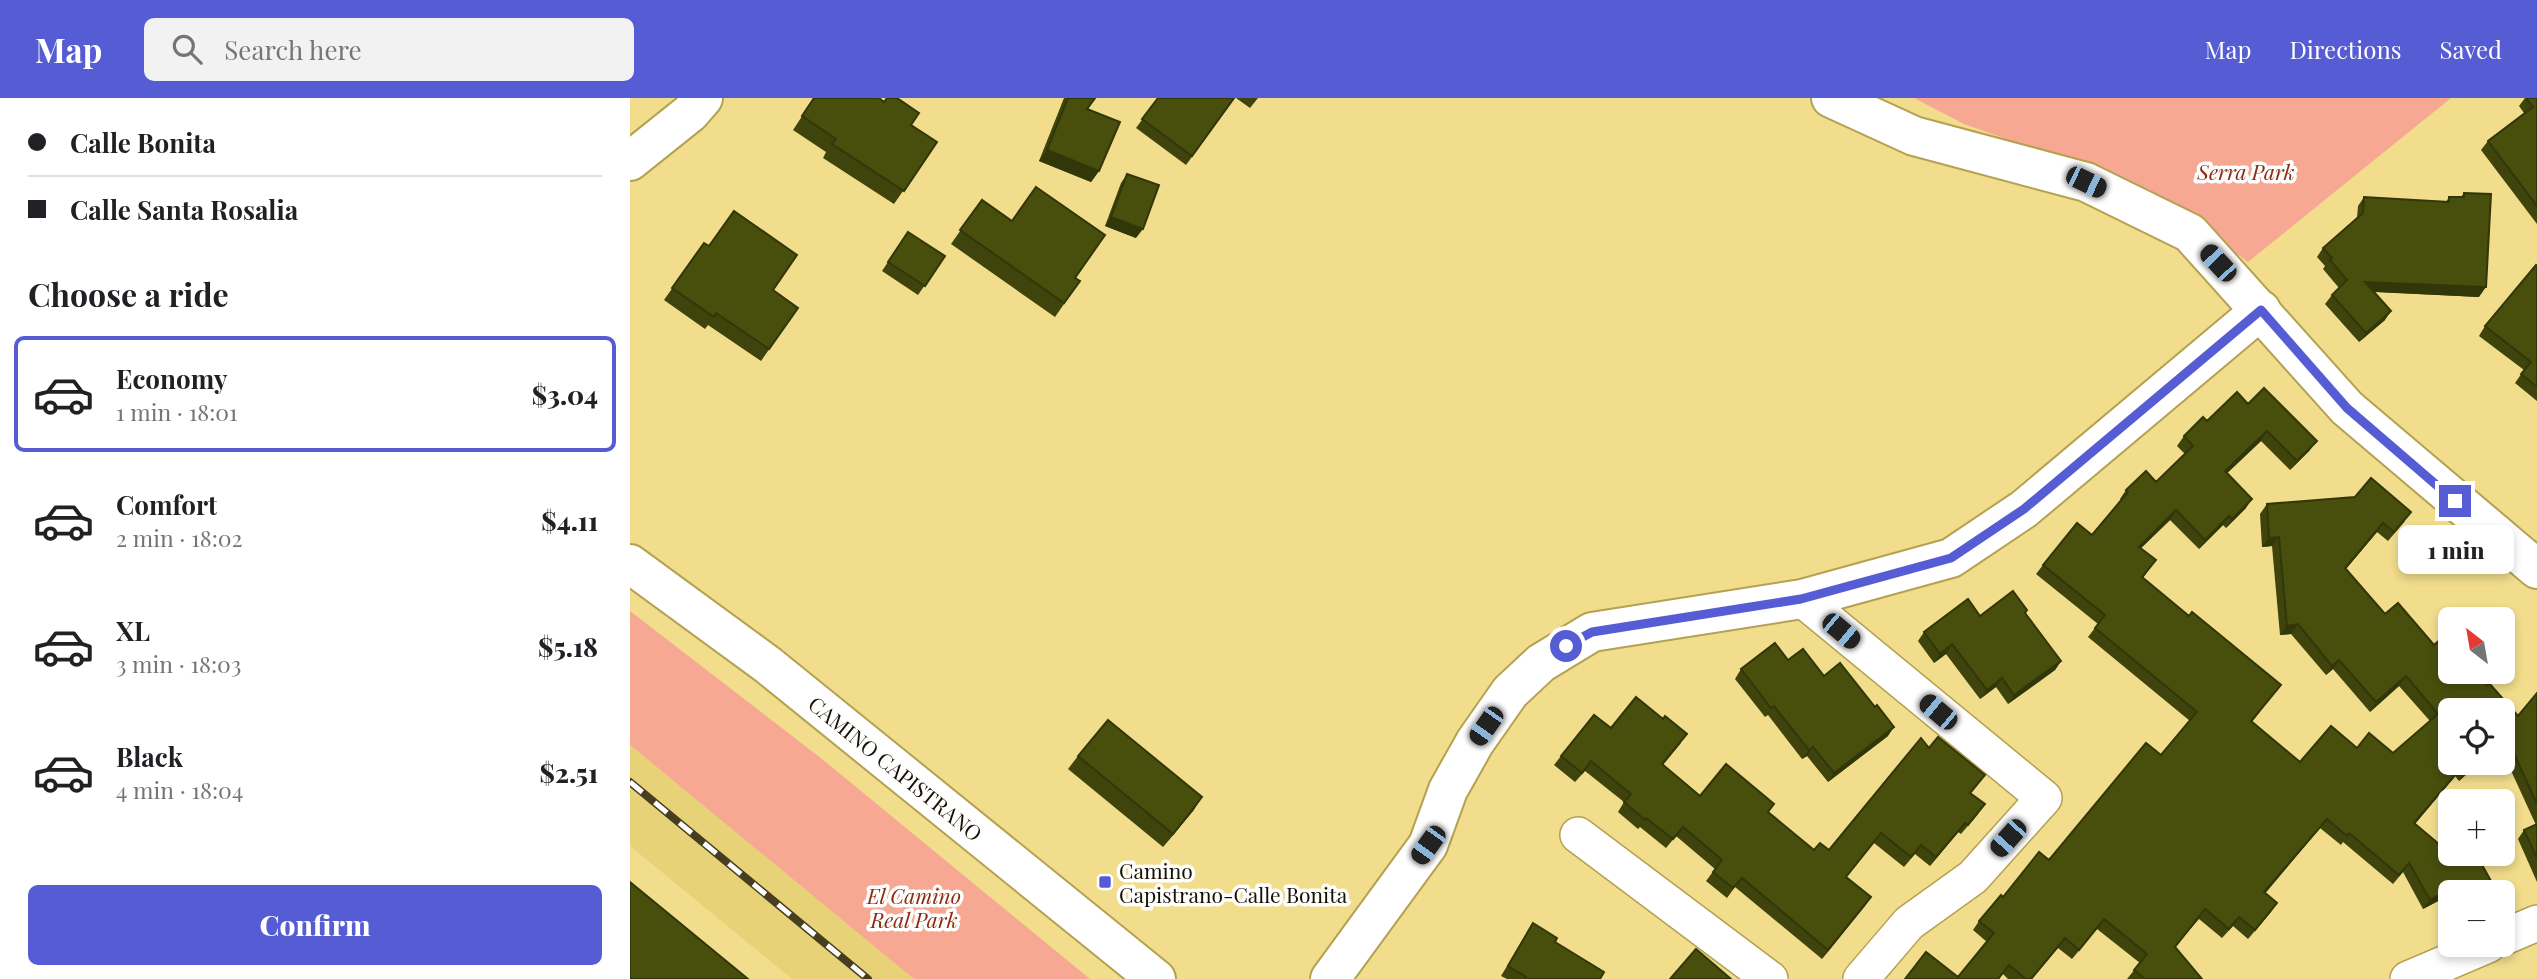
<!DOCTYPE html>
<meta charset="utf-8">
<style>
body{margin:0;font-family:"Playfair Display",serif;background:#f2f2f2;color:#202124;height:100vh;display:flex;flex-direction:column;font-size:26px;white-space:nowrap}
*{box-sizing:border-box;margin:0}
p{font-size:23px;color:#757577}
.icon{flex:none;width:38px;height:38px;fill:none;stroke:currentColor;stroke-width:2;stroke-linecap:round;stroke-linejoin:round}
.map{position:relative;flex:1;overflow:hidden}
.drawer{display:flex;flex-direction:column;background:#fff;width:630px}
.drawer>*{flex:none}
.guide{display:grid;align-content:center;height:154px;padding:0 28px;background:#fff}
.needle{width:46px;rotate:329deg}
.fabs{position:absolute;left:1808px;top:509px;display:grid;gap:14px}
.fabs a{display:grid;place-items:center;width:77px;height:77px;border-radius:10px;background:#fff;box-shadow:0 4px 10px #0003;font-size:35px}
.end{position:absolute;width:32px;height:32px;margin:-16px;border:9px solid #565dd4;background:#fff;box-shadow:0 0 0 4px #fff}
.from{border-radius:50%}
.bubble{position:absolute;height:49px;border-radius:10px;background:#fff;box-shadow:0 4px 10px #0003;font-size:23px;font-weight:800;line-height:49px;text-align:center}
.car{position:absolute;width:21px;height:42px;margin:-21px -10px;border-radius:9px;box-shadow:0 0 5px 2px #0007;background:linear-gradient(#222 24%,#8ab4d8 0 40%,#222 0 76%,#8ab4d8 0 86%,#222 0)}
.guide b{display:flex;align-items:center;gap:24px;height:66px;font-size:26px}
.guide b+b{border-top:2px solid #e0e0e0}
.guide i{width:18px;height:18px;background:#202124}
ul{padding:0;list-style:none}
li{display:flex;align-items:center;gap:21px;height:116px;margin:0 14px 10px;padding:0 14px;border:4px solid transparent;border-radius:10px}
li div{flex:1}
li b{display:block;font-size:26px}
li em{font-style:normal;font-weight:800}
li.selected{border-color:#565dd4}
li>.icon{width:63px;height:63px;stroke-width:1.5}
h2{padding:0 28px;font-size:32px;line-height:84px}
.cta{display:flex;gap:14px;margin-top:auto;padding:14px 28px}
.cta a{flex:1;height:80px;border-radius:10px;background:#565dd4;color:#fff;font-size:28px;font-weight:800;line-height:80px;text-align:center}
header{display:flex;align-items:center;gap:42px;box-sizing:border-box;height:98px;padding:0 35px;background:#565dd4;color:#fff}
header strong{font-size:33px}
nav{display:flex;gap:38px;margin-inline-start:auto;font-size:24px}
.search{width:490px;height:63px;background:#f2f2f2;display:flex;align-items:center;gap:18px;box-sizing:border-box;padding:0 24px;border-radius:10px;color:#757577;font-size:26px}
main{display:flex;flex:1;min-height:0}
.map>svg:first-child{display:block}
</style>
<header>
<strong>Map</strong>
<div class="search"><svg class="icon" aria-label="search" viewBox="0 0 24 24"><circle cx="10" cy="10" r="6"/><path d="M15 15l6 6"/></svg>Search here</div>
<nav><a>Map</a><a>Directions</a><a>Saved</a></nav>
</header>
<main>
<section class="drawer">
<div class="guide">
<b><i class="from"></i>Calle Bonita</b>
<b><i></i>Calle Santa Rosalia</b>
</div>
<h2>Choose a ride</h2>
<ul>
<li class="selected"><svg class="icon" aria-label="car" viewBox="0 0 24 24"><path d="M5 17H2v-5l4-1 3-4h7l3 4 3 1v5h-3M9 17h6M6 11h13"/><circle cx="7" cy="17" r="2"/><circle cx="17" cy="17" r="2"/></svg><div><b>Economy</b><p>1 min · 18:01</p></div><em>$3.04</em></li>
<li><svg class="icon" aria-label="car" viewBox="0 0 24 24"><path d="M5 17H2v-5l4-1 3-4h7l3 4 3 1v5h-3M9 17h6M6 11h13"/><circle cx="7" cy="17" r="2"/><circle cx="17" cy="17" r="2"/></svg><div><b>Comfort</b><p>2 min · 18:02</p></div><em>$4.11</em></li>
<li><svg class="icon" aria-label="car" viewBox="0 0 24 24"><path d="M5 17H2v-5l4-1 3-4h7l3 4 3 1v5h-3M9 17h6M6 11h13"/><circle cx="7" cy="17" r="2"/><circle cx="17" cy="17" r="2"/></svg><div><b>XL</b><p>3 min · 18:03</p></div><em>$5.18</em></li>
<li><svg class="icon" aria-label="car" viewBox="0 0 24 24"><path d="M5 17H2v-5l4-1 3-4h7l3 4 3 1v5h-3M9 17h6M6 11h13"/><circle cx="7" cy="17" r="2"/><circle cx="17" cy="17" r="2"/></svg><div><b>Black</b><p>4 min · 18:04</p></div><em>$2.51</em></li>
</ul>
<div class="cta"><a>Confirm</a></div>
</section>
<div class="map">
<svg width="1907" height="881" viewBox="0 0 1907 881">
<rect width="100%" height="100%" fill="#f1dd8c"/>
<!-- built -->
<path fill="#e8d278" d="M0 647 284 881H162L0 748Z"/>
<!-- green -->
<g fill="#f6a892">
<path d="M1284 0H1821L1618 164 1518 91 1334 26Z"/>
<path d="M0 513 192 661 460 881H284L0 647Z"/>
</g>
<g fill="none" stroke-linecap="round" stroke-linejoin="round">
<!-- minor casing -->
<g stroke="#b4a151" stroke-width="38">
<g id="minor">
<path d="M1172 501 1414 700 1343 779 1279 825 1231 881"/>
<path d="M948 737 1140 881"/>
<path d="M1872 840 1907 825"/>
<path d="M1778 881 1858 847"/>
</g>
</g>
<!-- tertiary casing -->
<g stroke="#b4a151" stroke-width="42">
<g id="tertiary">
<path d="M1201 0 1284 38 1456 84 1560 135 1717 310 1907 471"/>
<path d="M0 63 60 15 73 0"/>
<path d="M700 881 798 747 818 692 845 644 880 594 911 565 962 534 1172 501 1321 460 1394 411 1631 212"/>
</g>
</g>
<!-- secondary casing -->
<g stroke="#b4a151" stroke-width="42">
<path id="secondary" d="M0 466 138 567 526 881"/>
</g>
<!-- minor -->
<use href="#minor" stroke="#fff" stroke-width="35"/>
<!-- tertiary -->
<use href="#tertiary" stroke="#fff" stroke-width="38"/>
<!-- secondary -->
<use href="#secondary" stroke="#fff" stroke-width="38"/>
<!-- rail casing -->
<g stroke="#473e1f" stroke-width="8">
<path id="rail" d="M0 684 238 881"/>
</g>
<!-- rail -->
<use href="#rail" stroke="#fefefe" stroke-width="5" stroke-dasharray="16" stroke-linecap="butt"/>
</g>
<!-- wall -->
<g fill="#3e440b">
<path d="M184 0 281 27 307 44 264 106 193 60 196 54 163 32Z"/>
<path d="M434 0H466L458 11 469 73 461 84 409 63Z"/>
<path d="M528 0H605L556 67 506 30Z"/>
<path d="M606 0H628L620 10Z"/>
<path d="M1895 0H1907V126L1851 52 1858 43 1894 15 1889 8Z"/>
<path d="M497 76 506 140 475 128 491 85Z"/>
<path d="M1834 95 1849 199 1744 194 1755 222 1729 244 1695 206 1702 197 1709 190 1693 171 1695 168 1687 159 1693 150 1727 120 1728 108 1734 99 1816 104 1819 99H1831Z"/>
<path d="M352 102 382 123 450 183 425 219 321 146Z"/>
<path d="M278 134 315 158 288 197 252 173Z"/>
<path d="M74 145 168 210 131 263 78 227 75 231 34 202Z"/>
<path d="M1907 168V303L1885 285 1894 272 1849 238 1855 228Z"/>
<path d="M1618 306 1680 352 1660 372 1631 343 1597 375 1616 410 1596 430 1593 427 1569 451 1540 422 1511 450 1526 462 1513 480 1644 596 1622 624 1670 664 1727 650 1763 655 1800 623 1769 588 1740 614 1703 571 1696 577 1661 536 1650 537 1642 448 1632 449 1630 416 1637 406 1775 423 1758 443 1747 434 1716 471 1755 516 1820 574 1857 587 1888 618 1907 595V784L1888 741 1894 732 1906 727 1872 653V612L1849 665 1829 683 1825 678 1785 726 1823 758 1866 792 1864 794H1820V820L1810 802 1793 811 1773 774 1763 786 1713 744 1711 747 1690 730 1635 795 1647 805 1618 841 1603 828 1592 840 1569 821 1545 849 1572 881H1497L1510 865 1467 831 1442 861 1428 850 1402 881H1378L1373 876 1369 881H1275L1328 879 1357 844 1343 832 1349 823 1373 799 1419 762 1531 657 1560 623 1458 539 1468 526 1406 476 1413 467 1462 437 1491 403 1490 401 1496 392 1526 384 1555 356 1547 348 1554 338 1577 323Z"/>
<path d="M1395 515 1431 563 1425 572 1378 606 1366 589 1350 601 1316 556 1304 565 1288 543 1294 534 1350 518Z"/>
<path d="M1158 562 1194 578 1258 638 1198 684 1177 658 1172 661 1138 617 1135 619 1105 581 1111 571Z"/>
<path d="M981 630 1051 645 1033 667 1070 698 1138 714 1184 752H1199L1299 650 1355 677 1341 695 1348 716 1331 736 1328 734 1300 768 1285 756 1274 769 1244 745 1216 779 1241 799 1192 861 1105 789 1097 800 1076 783 1085 771 1046 738 1036 750 1010 729 1008 731 988 714 994 704 955 673 945 684 924 667 931 658Z"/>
<path d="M448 658 572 699 563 713 533 749 438 671Z"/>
<path d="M903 825 925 844 970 881H877L871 878Z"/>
</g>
<!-- shaded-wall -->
<g fill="#323709">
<path d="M417 52 469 73 461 84 409 63Z"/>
<path d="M481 119 513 131 506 140 475 128Z"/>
<path d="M1735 184 1856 189 1849 199 1729 193Z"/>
<path d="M1761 213 1755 222 1729 244 1736 235Z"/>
<path d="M1637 333 1631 343 1589 383 1595 373Z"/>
<path d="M1687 343 1680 352 1660 372 1667 363Z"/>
<path d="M1622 401 1616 410 1596 430 1602 421Z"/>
<path d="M1546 412 1540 422 1503 458 1509 449Z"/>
<path d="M1599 418 1593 427 1569 451 1575 442Z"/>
<path d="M1753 425 1747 434 1709 479 1715 470Z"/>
<path d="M1649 439 1642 448 1632 449 1639 440Z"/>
<path d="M1668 526 1661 536 1650 537 1657 528Z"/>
<path d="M1322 546 1316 556 1304 565 1310 556Z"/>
<path d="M1709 562 1703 571 1696 577 1702 568Z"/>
<path d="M1431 563 1425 572 1378 606 1384 597Z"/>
<path d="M1776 578 1769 588 1740 614 1746 604Z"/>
<path d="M1372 580 1366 589 1350 601 1357 592Z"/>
<path d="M1264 629 1258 638 1198 684 1204 675Z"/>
<path d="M1183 649 1177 658 1172 661 1179 652Z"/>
<path d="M1845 665H1849L1829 683 1836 673Z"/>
<path d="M1832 669 1825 678 1778 734 1784 725Z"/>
<path d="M572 699 563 713 533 749 543 736Z"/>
<path d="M1697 721 1690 730 1628 804 1634 794Z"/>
<path d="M1335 725 1328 734 1300 768 1306 759Z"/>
<path d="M1816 793 1810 802 1793 811 1800 802Z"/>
<path d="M1241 799 1235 808 1192 861 1198 852Z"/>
<path d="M1647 805 1641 814 1618 841 1625 832Z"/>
</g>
<!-- building -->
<g fill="#484f0d" stroke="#323709" stroke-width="2">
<path d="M184 0H249L254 4 257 0H267L289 15 281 27 307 44 274 93 202 46 206 41 172 18Z"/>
<path d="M438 0H465L457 11 490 24 469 73 417 52Z"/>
<path d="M528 0H604L562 58 512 21Z"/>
<path d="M1896 0H1907V108L1858 43 1903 9Z"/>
<path d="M497 76 529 87 513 131 481 119Z"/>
<path d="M406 89 475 137 445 180 450 183 434 205 330 132 352 102 382 123Z"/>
<path d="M1834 95 1861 96 1856 189 1735 184 1761 213 1736 235 1702 197 1717 182 1700 162 1702 160 1693 150 1733 115 1734 99 1819 104V99H1834Z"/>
<path d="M104 113 167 157 143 192 168 210 139 251 86 215 84 219 42 190 74 145 79 148Z"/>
<path d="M278 134 315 158 295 188 258 164Z"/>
<path d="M1906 167 1907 168V289L1891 276 1901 264 1855 228Z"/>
<path d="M1634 290 1687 343 1667 363 1637 333 1595 373 1622 401 1602 421 1599 418 1575 442 1546 412 1509 449 1526 462 1512 479 1559 518 1562 514 1651 587 1621 623 1670 664 1701 628 1727 650 1739 635 1763 655 1808 616 1776 578 1746 604 1709 562 1702 568 1668 526 1657 528 1649 439 1639 440 1637 406 1725 399 1741 380 1781 414 1764 434 1753 425 1715 470 1755 516 1768 505 1804 547 1812 540 1820 549V574H1845L1857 587 1859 585 1888 618 1907 595V706L1876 638 1872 641V612H1820V665H1845L1836 673 1832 669 1784 725 1823 758 1827 756H1846L1866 792 1861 794H1820V799L1816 793 1800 802 1779 765 1769 777 1719 735 1717 738 1697 721 1634 794 1647 805 1625 832 1609 819 1599 831 1575 811 1545 849 1572 881H1515L1504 872 1517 856 1474 821 1449 852 1435 840 1401 881H1396L1379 867 1368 881H1275L1296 854 1328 879 1364 835 1349 823 1371 797 1373 799 1409 754 1419 762 1516 645 1531 657 1567 614 1465 530 1475 517 1413 467 1447 425 1462 437 1498 394 1496 392 1516 373 1526 384 1563 348 1554 338 1573 319 1577 323 1607 294 1618 306Z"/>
<path d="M1383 493 1397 512 1395 515 1431 563 1384 597 1372 580 1357 592 1322 546 1310 556 1294 534 1338 501 1350 518Z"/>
<path d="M1145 545 1158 562 1173 551 1194 578 1210 565 1245 609 1247 607 1264 629 1204 675 1183 649 1179 652 1144 608 1141 610 1111 571Z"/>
<path d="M1006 599 1033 621 1035 618 1057 636 1032 666 1070 698 1096 666 1144 706 1138 714 1184 752 1190 745 1199 752 1291 640 1299 650 1308 639 1355 677 1340 695 1355 706 1338 727 1335 725 1306 759 1291 747 1281 759 1251 735 1216 779 1241 799 1198 852 1112 780 1103 790 1083 774 1092 762 1053 729 1043 741 1016 720 1015 722 994 704 1001 696 961 663 952 675 931 658 964 617 981 630Z"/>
<path d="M478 622 572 699 543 736 448 658Z"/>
<path d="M1907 726V760L1894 732Z"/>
<path d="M0 784 118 881H0Z"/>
<path d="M903 825 927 840 925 844 974 874 970 881H895L896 879 878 868Z"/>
<path d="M1066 851 1101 881H1040Z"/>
</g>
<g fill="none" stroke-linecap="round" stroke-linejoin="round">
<!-- route -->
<path stroke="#565dd4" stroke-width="9" d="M936 548 962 534 1171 501 1321 460 1394 411 1631 212 1717 310 1825 403"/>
</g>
<!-- markers -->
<rect fill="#565dd4" stroke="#fefefe" stroke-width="2.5" x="468" y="777" width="14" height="14" rx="3.5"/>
<g text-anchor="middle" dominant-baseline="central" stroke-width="7" stroke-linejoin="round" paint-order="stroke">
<!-- park labels -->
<g font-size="21" font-style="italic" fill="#8c2a0d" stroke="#fefefe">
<text x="1616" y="73">Serra Park</text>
<text x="284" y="797">El Camino<tspan x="284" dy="24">Real Park</tspan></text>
</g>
<!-- street labels -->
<g font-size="21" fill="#171100" stroke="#fefefe">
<text transform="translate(266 670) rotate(39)">CAMINO CAPISTRANO</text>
</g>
<!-- poi labels -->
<g font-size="21" fill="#171100" stroke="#fefefe" text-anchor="start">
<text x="489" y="772">Camino<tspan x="489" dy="24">Capistrano-Calle Bonita</tspan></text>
</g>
</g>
</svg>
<div class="fabs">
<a><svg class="needle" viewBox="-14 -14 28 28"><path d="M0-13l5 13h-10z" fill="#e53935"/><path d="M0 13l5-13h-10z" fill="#757577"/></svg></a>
<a><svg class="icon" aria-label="locate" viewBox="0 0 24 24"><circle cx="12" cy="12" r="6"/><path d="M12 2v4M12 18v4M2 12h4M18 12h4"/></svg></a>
<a>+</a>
<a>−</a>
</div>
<i class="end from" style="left:936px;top:548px"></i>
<i class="end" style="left:1825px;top:403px"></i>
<div class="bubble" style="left:1768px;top:427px;width:116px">1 min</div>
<i class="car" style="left:1456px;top:84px;rotate:116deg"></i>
<i class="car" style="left:1588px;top:165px;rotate:317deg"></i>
<i class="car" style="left:1211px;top:533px;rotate:130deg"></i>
<i class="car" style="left:1308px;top:614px;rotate:310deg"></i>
<i class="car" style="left:856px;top:628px;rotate:215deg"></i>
<i class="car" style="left:1378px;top:740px;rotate:222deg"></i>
<i class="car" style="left:798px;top:747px;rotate:216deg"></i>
</div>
</main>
